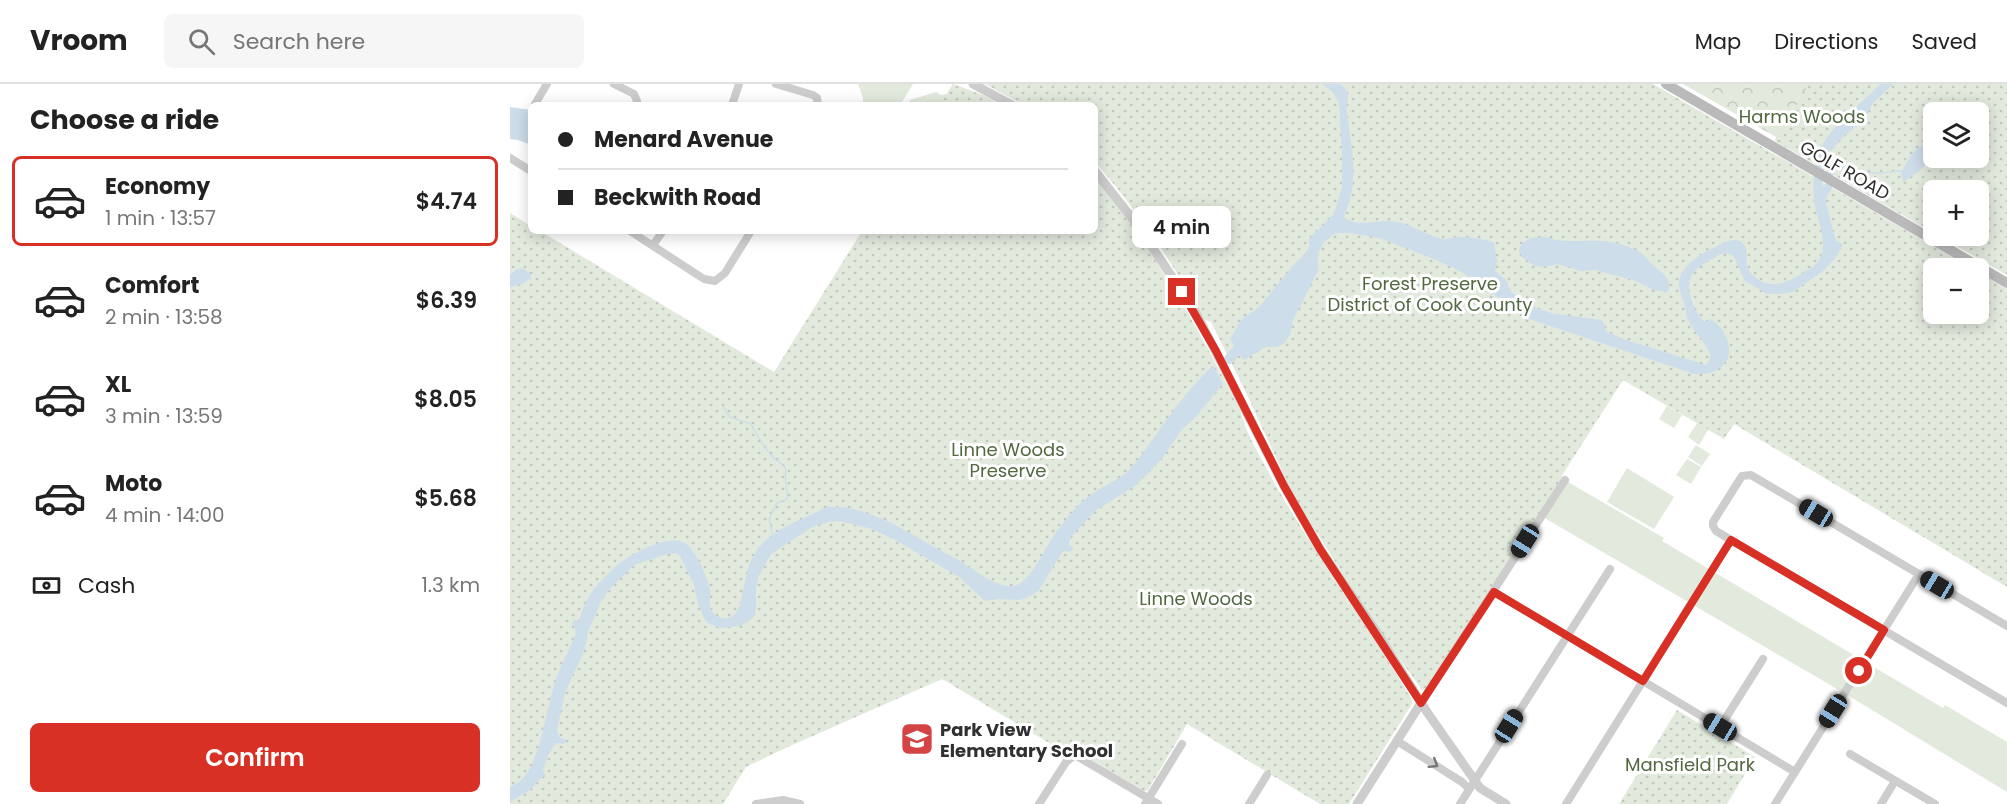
<!DOCTYPE html>
<meta charset="utf-8">
<style>
body{margin:0;font-family:Poppins,sans-serif;background:#f6f6f6;color:#222;height:100vh;display:flex;flex-direction:column;font-size:22px;white-space:nowrap}
*{box-sizing:border-box;margin:0}
p{font-size:20px;color:#767676}
.icon{flex:none;width:33px;height:33px;fill:none;stroke:currentColor;stroke-width:2;stroke-linecap:round;stroke-linejoin:round}
.map{position:relative;flex:1;overflow:hidden}
.drawer{display:flex;flex-direction:column;background:#fff;width:510px}
.drawer>*{flex:none}
.top-card{position:absolute;left:18px;top:18px;width:570px;height:132px;border-radius:9px;box-shadow:0 3px 15px #0003;display:grid;align-content:center;height:132px;padding:0 30px;background:#fff}
.controls{position:absolute;left:1413px;top:18px;display:grid;gap:12px}
.controls a{display:grid;place-items:center;width:66px;height:66px;border-radius:9px;background:#fff;box-shadow:0 3px 15px #0003;font-size:30px}
.end{position:absolute;width:27px;height:27px;margin:-14px;border:8px solid #d93025;background:#fff;box-shadow:0 0 0 3px #fff}
.from{border-radius:50%}
.bubble{position:absolute;height:42px;border-radius:9px;background:#fff;box-shadow:0 3px 15px #0003;font-size:20px;font-weight:600;line-height:42px;text-align:center}
.car{position:absolute;width:18px;height:36px;margin:-18px -9px;border-radius:8px;box-shadow:0 0 4px 2px #0007;background:linear-gradient(#222 24%,#8ab4d8 0 40%,#222 0 76%,#8ab4d8 0 86%,#222 0)}
.top-card b{display:flex;align-items:center;gap:21px;height:57px;font-size:22px}
.top-card b+b{border-top:2px solid #e0e0e0}
.top-card i{width:15px;height:15px;background:#222}
ul{padding:0;list-style:none}
li{display:flex;align-items:center;gap:18px;height:90px;margin:0 12px 9px;padding:0 18px;border:3px solid transparent;border-radius:9px}
li div{flex:1}
li b{display:block;font-size:22px}
li em{font-style:normal;font-weight:600}
li.selected{border-color:#d93025}
li>.icon{width:54px;height:54px;stroke-width:1.5}
h2{padding:0 30px;font-size:27px;line-height:72px}
.pay{display:flex;align-items:center;gap:15px;height:66px;padding:0 30px;font-size:22px}
.pay p{margin-inline-start:auto}
.action{display:flex;gap:12px;margin-top:auto;padding:12px 30px}
.action a{flex:1;height:69px;border-radius:9px;background:#d93025;color:#fff;font-size:24px;font-weight:600;line-height:69px;text-align:center}
header{display:flex;align-items:center;gap:36px;box-sizing:border-box;height:84px;padding:0 30px;background:#fff;border-bottom:2px solid #e0e0e0}
header strong{font-size:28px}
nav{display:flex;gap:33px;margin-inline-start:auto;font-size:21px}
.search{width:420px;height:54px;background:#f6f6f6;display:flex;align-items:center;gap:15px;box-sizing:border-box;padding:0 21px;border-radius:9px;color:#767676;font-size:22px}
main{display:flex;flex:1;min-height:0}
.map>svg:first-child{display:block}
</style>
<header>
<strong>Vroom</strong>
<div class="search"><svg class="icon" aria-label="search" viewBox="0 0 24 24"><circle cx="10" cy="10" r="6"/><path d="M15 15l6 6"/></svg>Search here</div>
<nav><a>Map</a><a>Directions</a><a>Saved</a></nav>
</header>
<main>
<section class="drawer">
<h2>Choose a ride</h2>
<ul>
<li class="selected"><svg class="icon" aria-label="car" viewBox="0 0 24 24"><path d="M5 17H2v-5l4-1 3-4h7l3 4 3 1v5h-3M9 17h6M6 11h13"/><circle cx="7" cy="17" r="2"/><circle cx="17" cy="17" r="2"/></svg><div><b>Economy</b><p>1 min · 13:57</p></div><em>$4.74</em></li>
<li><svg class="icon" aria-label="car" viewBox="0 0 24 24"><path d="M5 17H2v-5l4-1 3-4h7l3 4 3 1v5h-3M9 17h6M6 11h13"/><circle cx="7" cy="17" r="2"/><circle cx="17" cy="17" r="2"/></svg><div><b>Comfort</b><p>2 min · 13:58</p></div><em>$6.39</em></li>
<li><svg class="icon" aria-label="car" viewBox="0 0 24 24"><path d="M5 17H2v-5l4-1 3-4h7l3 4 3 1v5h-3M9 17h6M6 11h13"/><circle cx="7" cy="17" r="2"/><circle cx="17" cy="17" r="2"/></svg><div><b>XL</b><p>3 min · 13:59</p></div><em>$8.05</em></li>
<li><svg class="icon" aria-label="car" viewBox="0 0 24 24"><path d="M5 17H2v-5l4-1 3-4h7l3 4 3 1v5h-3M9 17h6M6 11h13"/><circle cx="7" cy="17" r="2"/><circle cx="17" cy="17" r="2"/></svg><div><b>Moto</b><p>4 min · 14:00</p></div><em>$5.68</em></li>
</ul>
<div class="pay"><svg class="icon" aria-label="cash" viewBox="0 0 24 24"><path d="M3 7h18v10H3z"/><circle cx="12" cy="12" r="2"/></svg>Cash<p>1.3 km</p></div>
<div class="action"><a>Confirm</a></div>
</section>
<div class="map">
<svg width="1497" height="720" viewBox="0 0 1497 720">
<defs>
<pattern id="forest-crowns" width="20" height="18" patternUnits="userSpaceOnUse" patternTransform="scale(1.5)"><rect width="20" height="18" fill="#e2e9dd"/><path d="M2 6a3 3 0 1 1 6 0M12 15a3 3 0 1 1 6 0" fill="none" stroke="#c2c8be"/></pattern>
<pattern id="park-dots" width="8" height="8" patternUnits="userSpaceOnUse" patternTransform="scale(1.5)"><rect width="8" height="8" fill="#e2e9dd"/><path d="M2 2h.1M6 6h.1" fill="none" stroke="#c2c8be" stroke-width="1.8" stroke-linecap="round"/></pattern>
</defs>
<rect width="100%" height="100%" fill="#fff"/>
<!-- grass -->
<g fill="#e2e9dd">
<path d="M348 0H403L390 21H353V14Z"/>
<path d="M443 0 475 12 471 21H397L400 16 426 8 431 11 437 10Z"/>
<path d="M1157 322 1172 331 1164 344 1149 335Z"/>
<path d="M1187 339 1198 346 1189 361 1178 353Z"/>
<path d="M1186 361 1200 370 1192 382 1178 373Z"/>
<path d="M1177 375 1191 383 1181 400 1166 391Z"/>
<path d="M1117 384 1164 413 1144 445 1097 418Z"/>
<path d="M1058 398 1154 454 1152 457 1433 624 1435 621 1497 658V708L1339 612 1033 433Z"/>
</g>
<!-- forest -->
<path fill="url(#forest-crowns)" d="M1173 0H1370L1306 80 1265 57 1266 53Z"/>
<!-- park -->
<g fill="url(#park-dots)" fill-rule="evenodd">
<path d="M443 0 475 12 491 21H430Z"/>
<path d="M475 0H1143L1461 184H1424V230H1468L1469 189 1497 205V503L1224 340 1214 355 1113 296 1051 393 1053 395 915 606H912L864 539 784 413 738 313 701 238 695 236C663 180 628 127 585 78V21H513Z"/>
<path d="M1299 0H1497V191L1429 152H1468V106H1424L1423 149 1265 57ZM1424 28H1468V74H1424Z"/>
<path d="M585 93C644 165 688 244 730 326 737 353 752 375 765 400 807 474 859 542 902 616V620L839 720H810L677 640 638 706 634 707 567 667H561L556 669 432 595 280 662 236 683 213 720H0V129L21 142V147H30L264 288 352 147H585Z"/>
<path d="M1167 626 1245 673 1217 720H1109Z"/>
</g>
<!-- water -->
<g fill="#ceddea">
<path d="M812 0H830C844 11 835 15 837 30 842 69 850 94 834 133 847 144 865 136 880 137 899 138 915 151 933 155 938 156 942 153 947 153 958 153 975 154 984 159L987 177 985 187 996 196 1001 208 1027 224 1041 229 1091 236 1093 237 1096 247 1113 255 1196 281 1199 277 1201 272C1196 258 1183 248 1177 234 1176 230 1176 225 1174 220 1173 215 1170 209 1169 203 1167 186 1186 173 1199 166 1207 163 1220 153 1229 157 1243 163 1232 178 1240 188 1256 207 1275 201 1292 189 1297 186 1304 183 1307 179 1320 163 1308 138 1305 121 1302 106 1303 86 1308 71 1319 40 1349 24 1370 0H1383L1363 19 1355 34 1331 55 1319 69 1314 84 1312 100 1313 103 1315 102 1317 85 1322 82 1324 84 1322 104 1315 116 1326 157 1333 160 1327 172 1313 187 1283 208 1269 210H1257L1235 197 1224 173 1221 170C1213 168 1209 171 1202 175 1183 185 1174 194 1182 217 1185 226 1188 232 1195 238L1201 235C1205 239 1212 243 1214 249 1228 275 1211 292 1184 290L1019 235 950 187 924 175 869 154 839 149H826L814 158 808 169V187L783 236 780 251 774 259 767 263H755L734 276 720 255 731 236 749 223 787 177 795 170 799 163V155L824 130 832 103V71L829 19 823 8Z"/>
<path d="M0 23 21 26V61L8 56 0 55Z"/>
<path d="M1414 61 1420 67C1418 83 1406 90 1393 98L1391 90C1396 79 1402 65 1414 61Z"/>
<path d="M1034 153C1042 154 1049 157 1057 157 1085 157 1100 154 1126 166 1133 169 1138 177 1144 182 1151 188 1159 193 1160 203L1157 208 1143 206 1126 197 1085 186 1071 187 1048 180 1034 183 1025 182 1012 173 1009 167 1011 160 1021 154Z"/>
<path d="M12 184 20 189 21 194 12 200 0 203V191L7 185Z"/>
<path d="M703 281 713 300 683 336 672 345 654 372 644 383 625 402 585 427 560 454 559 461 563 464 560 468 553 467 551 470 529 506 523 511 510 516 488 515 475 517 449 493 382 454 362 445 329 437 318 438 304 442 261 470 249 491 246 505V526L245 531 238 538 230 542 211 544 198 539 194 534 188 520 184 501 170 472 166 469 157 470 124 481 100 505 91 517 78 548 75 565 55 609 47 646 50 654 57 656 54 660 46 659 38 671 33 686 36 693H32L20 706 0 718V703C5 700 11 697 15 692 31 672 37 621 46 595 51 579 61 565 66 548L62 539 64 536 69 537C77 511 83 504 103 485 117 472 153 451 173 458 185 463 197 493 200 505 202 513 197 520 202 527 205 532 212 535 218 534 222 533 226 530 228 526 235 508 234 486 245 469 259 446 294 435 317 423 362 420 405 454 443 473 459 481 485 505 504 502 520 500 535 463 545 450 556 435 567 420 582 410 593 402 607 397 617 388 631 374 641 357 653 341 667 320 685 299 703 281Z"/>
</g>
<g fill="none" stroke-linecap="round" stroke-linejoin="round">
<!-- stream -->
<g stroke="#ceddea" stroke-width="1.5">
<path d="M1323 83C1339 81 1348 88 1362 89 1371 90 1382 87 1392 87"/>
<path d="M213 323 220 333 241 340C247 351 252 361 261 371 265 377 272 378 276 385 273 396 279 405 277 415L267 419 259 435 263 452"/>
</g>
<!-- river -->
<path stroke="#ceddea" stroke-width="10" d="M719 275 736 257"/>
<!-- minor -->
<g stroke="#cdcdcd" stroke-width="8">
<path d="M104 0 124 10 127 17 126 21"/>
<path d="M266 0 303 11 307 14 308 21"/>
<path d="M25 20 37 0"/>
<path d="M222 21 229 0"/>
<path d="M0 74 21 87"/>
<path d="M120 147 194 195 205 197 215 189 241 147"/>
<path d="M143 161 153 147"/>
<path d="M984 508 1285 688"/>
<path d="M1497 542 1241 391 1232 392 1230 395 1203 438V442L1206 447 1221 456 1497 619"/>
<path d="M911 619 1055 396"/>
<path d="M1210 643 1253 575"/>
<path d="M887 657 952 698 959 705"/>
<path d="M1340 670 1425 720"/>
<path d="M246 720 273 716 290 720"/>
<path d="M529 720 556 678 565 671 648 720"/>
<path d="M635 720 672 660"/>
<path d="M739 720 757 691"/>
<path d="M950 720 1100 485"/>
<path d="M1056 720 1221 456"/>
<path d="M1265 720 1409 490"/>
<path d="M1371 720 1385 697"/>
</g>
<!-- tertiary -->
<g stroke="#cdcdcd" stroke-width="9">
<path d="M463 0 502 21"/>
<path d="M585 87 625 138 684 225 774 402 810 465 866 547 917 628 970 704 996 720"/>
<path d="M847 720 911 619"/>
</g>
<!-- secondary -->
<path stroke="#bababa" stroke-width="10" d="M1156 0 1497 199"/>
</g>
<!-- one-way arrows -->
<defs><path id="oneway-chevron" d="M-2-3.5L2.5 0L-2 3.5" fill="none" stroke-width="1.6" stroke-linecap="round" stroke-linejoin="round" transform="scale(1.5)"/></defs>
<use stroke="#777" href="#oneway-chevron" transform="translate(924 680) rotate(32)"/>
<g fill="none" stroke-linecap="round" stroke-linejoin="round">
<!-- route -->
<path stroke="#d93025" stroke-width="8" d="M672 208 706 267 774 402 810 465 911 619 984 508 1133 597 1221 456 1374 546 1349 587"/>
</g>
<!-- icons -->
<defs>
<g id="school-square" transform="scale(1.725)"><rect x="-9" y="-9" width="18" height="18" rx="4" fill="#d54445" stroke="#fff"/><path d="M0-5L7-2L0 1L-7-2ZM-4 1L0 2.5L4 1V4Q0 6-4 4Z" fill="#fff"/></g>
</defs>
<g fill-rule="evenodd">
<use href="#school-square" x="407" y="655"/>
</g>
<g text-anchor="middle" dominant-baseline="central" stroke-width="6" stroke-linejoin="round" paint-order="stroke">
<!-- park labels -->
<g font-size="18" fill="#516841" stroke="#fff">
<text x="1292" y="32">Harms Woods</text>
<text x="920" y="199">Forest Preserve<tspan x="920" dy="21">District of Cook County</tspan></text>
<text x="498" y="365">Linne Woods<tspan x="498" dy="21">Preserve</tspan></text>
<text x="686" y="514">Linne Woods</text>
<text x="1180" y="680">Mansfield Park</text>
</g>
<!-- street labels -->
<g font-size="18" fill="#303030" stroke="#fff">
<text transform="translate(1335 86) rotate(30)">GOLF ROAD</text>
</g>
<!-- poi labels -->
<g font-size="18" font-weight="bold" fill="#303030" stroke="#fff" text-anchor="start">
<text x="430" y="645">Park View<tspan x="430" dy="21">Elementary School</tspan></text>
</g>
</g>
</svg>
<div class="controls">
<a><svg class="icon" aria-label="layers" viewBox="0 0 24 24"><path d="M12 4l9 5-9 5-9-5zM3 14l9 5 9-5"/></svg></a>
<a>+</a>
<a>−</a>
</div>
<i class="end from" style="left:1349px;top:587px"></i>
<i class="end" style="left:672px;top:208px"></i>
<div class="bubble" style="left:622px;top:122px;width:99px">4 min</div>
<i class="car" style="left:1306px;top:429px;rotate:301deg"></i>
<i class="car" style="left:1015px;top:457px;rotate:212deg"></i>
<i class="car" style="left:1427px;top:501px;rotate:301deg"></i>
<i class="car" style="left:1323px;top:627px;rotate:212deg"></i>
<i class="car" style="left:999px;top:642px;rotate:32deg"></i>
<i class="car" style="left:1210px;top:643px;rotate:301deg"></i>
<div class="top-card">
<b><i class="from"></i>Menard Avenue</b>
<b><i></i>Beckwith Road</b>
</div>
</div>
</main>
